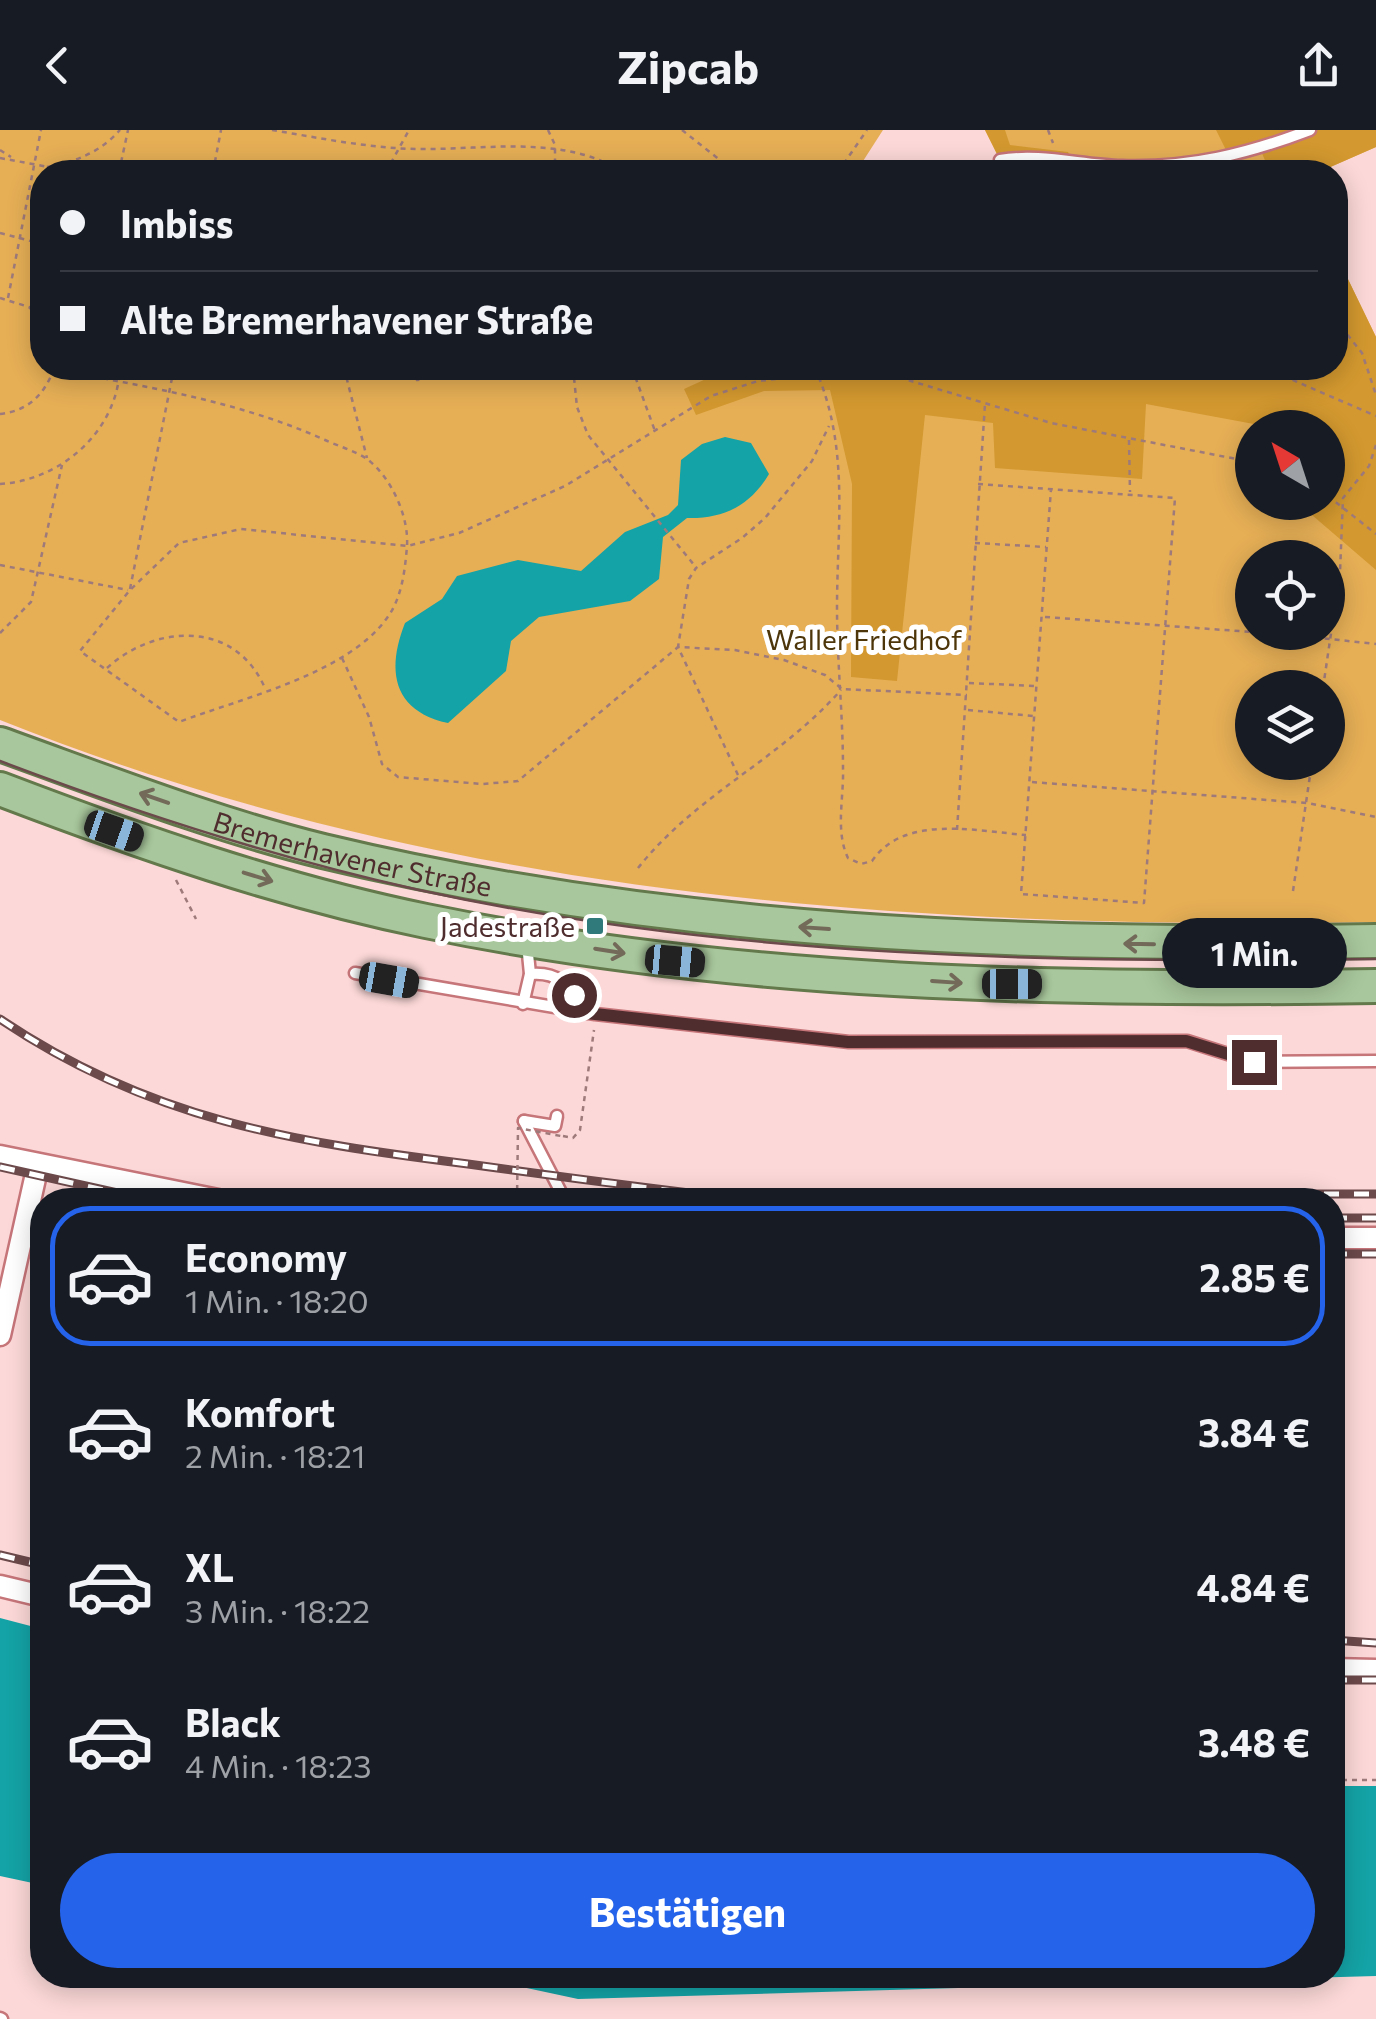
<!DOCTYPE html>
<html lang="de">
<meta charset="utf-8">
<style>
body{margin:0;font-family:Commissioner,sans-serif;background:#20242c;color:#f1f3f6;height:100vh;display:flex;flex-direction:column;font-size:38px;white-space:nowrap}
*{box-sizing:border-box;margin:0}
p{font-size:32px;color:#9ea1a6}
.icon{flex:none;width:55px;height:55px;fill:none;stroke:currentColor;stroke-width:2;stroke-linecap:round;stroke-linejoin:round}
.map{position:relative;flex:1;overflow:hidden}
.panel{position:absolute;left:30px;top:1058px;width:1315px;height:800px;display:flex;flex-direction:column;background:#171b24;border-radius:40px;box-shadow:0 5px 25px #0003}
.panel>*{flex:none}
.hud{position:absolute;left:30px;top:30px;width:1318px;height:220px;border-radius:40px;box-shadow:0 5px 25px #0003;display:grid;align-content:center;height:220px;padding:0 30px;background:#171b24}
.needle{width:65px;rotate:321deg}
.controls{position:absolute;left:1235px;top:280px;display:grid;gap:20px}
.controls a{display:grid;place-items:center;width:110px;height:110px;border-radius:50%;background:#171b24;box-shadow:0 5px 25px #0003;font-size:50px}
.end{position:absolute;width:45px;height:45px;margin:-22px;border:12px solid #4f2c2e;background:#fff;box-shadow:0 0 0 5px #fff}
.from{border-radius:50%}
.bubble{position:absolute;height:70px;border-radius:35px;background:#171b24;box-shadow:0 5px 25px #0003;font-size:32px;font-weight:700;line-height:70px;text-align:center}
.car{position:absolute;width:30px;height:60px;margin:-30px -15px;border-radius:12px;box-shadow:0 0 8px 2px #0007;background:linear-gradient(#222 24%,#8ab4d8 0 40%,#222 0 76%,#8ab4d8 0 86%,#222 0)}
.hud b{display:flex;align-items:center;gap:35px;height:95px;font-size:38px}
.hud b+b{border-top:2px solid #363941}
.hud i{width:25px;height:25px;background:#f1f3f6}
ul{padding:18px 0 0;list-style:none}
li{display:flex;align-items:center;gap:30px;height:140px;margin:0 20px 15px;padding:0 10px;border:5px solid transparent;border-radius:40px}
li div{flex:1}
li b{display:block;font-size:38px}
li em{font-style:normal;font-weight:700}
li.on{border-color:#2563eb}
li>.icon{width:90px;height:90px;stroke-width:1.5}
.primary-button{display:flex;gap:20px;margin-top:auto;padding:20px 30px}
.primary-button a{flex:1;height:115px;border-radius:60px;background:#2563eb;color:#fff;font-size:40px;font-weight:700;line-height:115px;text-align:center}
header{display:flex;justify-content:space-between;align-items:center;height:130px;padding:0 30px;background:#171b24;font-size:45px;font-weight:700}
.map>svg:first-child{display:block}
</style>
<header><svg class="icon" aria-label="back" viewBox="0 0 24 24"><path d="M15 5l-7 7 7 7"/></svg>Zipcab<svg class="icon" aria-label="share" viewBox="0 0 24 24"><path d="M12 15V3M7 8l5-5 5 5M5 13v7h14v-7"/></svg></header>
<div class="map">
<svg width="1376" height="1889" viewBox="0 0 1376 1889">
<rect width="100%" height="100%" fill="#fcd8d8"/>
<!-- green -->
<g fill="#e6af56" fill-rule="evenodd">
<path d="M0 0H883L856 42H42V238H895L967 256 1063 238H1335V105L1345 143 1376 207V792C908 800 438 766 0 590ZM1252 298H1328V372H1252ZM1252 428H1328V502H1252ZM1252 558H1328V632H1252Z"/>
<path d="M985 0H1376V17L1319 42H1006Z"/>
</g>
<!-- forest -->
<g fill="#d3982f">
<path d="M985 0H1005L1010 15 1068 22 1078 42H1006Z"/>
<path d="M1216 0H1376V17L1319 42H1270L1258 14 1226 20Z"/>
<path d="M1335 105 1345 143 1376 207V440L1298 373 1328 372V298L1270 297 1146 274 1142 349 995 338 993 293 925 285 897 551 851 547 852 354 830 260 764 261 696 285 684 259 730 238H1335Z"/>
</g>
<!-- water -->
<g fill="#14a3a6">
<path d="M725 307 751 313 769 344C750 376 723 389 687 388L663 407 659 449 630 471 539 487 511 511 506 541 448 593C393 581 386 541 405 493L442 469 457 446 518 430 581 441 625 402 668 385 678 375 681 330 702 314Z"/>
<path d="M0 1488 42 1499V1755L0 1746Z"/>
<path d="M1333 1656H1376V1846L578 1869 466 1845H1332Z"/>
</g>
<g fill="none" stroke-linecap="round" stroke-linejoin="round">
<!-- service casing -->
<g stroke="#c67579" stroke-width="15">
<g id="service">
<path d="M1000 30C1040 23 1081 35 1122 36 1190 38 1247 24 1310 0"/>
<path d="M355 843 595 884 849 912 1187 911 1253 932 1376 931"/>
<path d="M530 844C562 841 569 858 586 883"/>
<path d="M523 874 530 844 527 814"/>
<path d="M524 991 565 1070"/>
<path d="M524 991 555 996 557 986"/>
<path d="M0 1888 2 1889"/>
</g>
</g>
<!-- minor casing -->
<g stroke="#c67579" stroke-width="25">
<g id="minor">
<path d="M0 1026 218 1070"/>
<path d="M1332 1108H1376"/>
<path d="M0 1205 38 1035"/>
<path d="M0 1456 42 1466"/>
<path d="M1332 1539 1376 1540"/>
</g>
</g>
<!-- primary casing -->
<g stroke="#63784b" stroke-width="38">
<g id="primary">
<path id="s1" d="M0 614C106 652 213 694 323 721 669 804 1022 817 1376 811"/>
<path d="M0 659C139 712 280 761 426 791 738 855 1059 861 1376 856"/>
</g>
</g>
<!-- path -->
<g stroke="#9e7a7b" stroke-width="2.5" stroke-dasharray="5 5" stroke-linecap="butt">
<path d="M272 0C313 7 354 15 395 18 471 24 556 0 623 42"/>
<path d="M548 0 555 15V42"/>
<path d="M682 0 735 42"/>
<path d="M1048 0 1053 13"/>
<path d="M0 20 11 27"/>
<path d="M0 28 76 42"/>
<path d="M1261 33 1264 42"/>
<path d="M47 37C77 31 99 23 120 0"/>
<path d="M119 42 128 0"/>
<path d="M213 42 221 0"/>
<path d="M386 42 409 0"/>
<path d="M838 42 867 0"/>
<path d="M0 103 42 114"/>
<path d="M0 168 29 177 42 190"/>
<path d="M8 168 41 0"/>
<path d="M1335 189 1362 223 1376 265"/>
<path d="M344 238 367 328"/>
<path d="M413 238 417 250 424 249 428 238"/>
<path d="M573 238 577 277 588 305 695 436"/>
<path d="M632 238 655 301"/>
<path d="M815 238C850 317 837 396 837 478 837 532 843 585 843 638 844 668 835 701 848 728L861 734 872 731C904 684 976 701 1026 705"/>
<path d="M1265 238 1376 286"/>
<path d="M54 239C146 257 239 271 325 310 338 316 355 321 367 329 391 347 409 386 407 416 405 440 402 468 387 488 347 544 242 568 179 592L80 521 130 460 179 413 241 399 407 416 459 403 565 356 711 266 758 251 871 239 1051 293 1252 332"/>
<path d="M0 284C28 281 44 265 54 239"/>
<path d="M1129 310 1130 362"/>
<path d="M0 354C62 350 117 301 120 238"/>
<path d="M978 354 1175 368 1144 773 1021 764 1051 359"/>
<path d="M1328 366 1376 404"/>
<path d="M975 413 1046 417"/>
<path d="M0 435 128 460"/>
<path d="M130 459 174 238"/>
<path d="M1045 487 1252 502"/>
<path d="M1265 502 1376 514"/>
<path d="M0 503 31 472 62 335"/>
<path d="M342 528 369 587 382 634 398 647 482 654 518 651 678 517 735 520 784 530 825 545 842 559 967 565"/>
<path d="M107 538C154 495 233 489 264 556"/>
<path d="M969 553 1036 556"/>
<path d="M1323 558 1340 442 1343 368 1369 336 1376 315"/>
<path d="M968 580 1033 586"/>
<path d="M738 645 678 517 689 449 696 438 742 408 765 388 812 331 829 296"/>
<path d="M1032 652 1307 673 1376 687"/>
<path d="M957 700 985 274"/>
<path d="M638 738C697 664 779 630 841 560"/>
<path d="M176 750 196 789"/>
<path d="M1293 761 1312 632"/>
<path d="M563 1006 573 1008 580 1000 594 900"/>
<path d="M1332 1650H1376"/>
</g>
<!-- service -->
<use href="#service" stroke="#fff" stroke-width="10"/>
<!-- minor -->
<use href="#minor" stroke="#fff" stroke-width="20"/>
<!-- primary -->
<use href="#primary" stroke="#a8c79c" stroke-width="32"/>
<!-- tram -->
<path stroke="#6c494b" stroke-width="2.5" d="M0 631C137 683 276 728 419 760 733 829 1056 833 1376 829"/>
<!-- rail casing -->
<g stroke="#6c494b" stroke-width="9">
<g id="rail">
<path d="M0 889C150 990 293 1012 468 1034 561 1047 655 1059 748 1070"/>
<path d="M0 1037 149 1070"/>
<path d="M1264 1064H1376"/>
<path d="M1040 1070 1187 1064"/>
<path d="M1332 1088H1376"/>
<path d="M1332 1124H1376"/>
<path d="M0 1425 42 1435"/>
<path d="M1332 1510 1376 1513"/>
<path d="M1332 1550H1376"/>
</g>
</g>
<!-- rail -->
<use href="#rail" stroke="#fff" stroke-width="5" stroke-dasharray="15" stroke-linecap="butt"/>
<!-- path-bridge -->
<path stroke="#9e7a7b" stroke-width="2.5" stroke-dasharray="5 5" stroke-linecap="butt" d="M517 1070 518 998 561 1006"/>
</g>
<!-- one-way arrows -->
<defs><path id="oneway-shaft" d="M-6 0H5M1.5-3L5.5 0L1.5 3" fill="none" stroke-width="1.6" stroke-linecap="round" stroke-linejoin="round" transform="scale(2.5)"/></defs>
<g stroke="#736a5a">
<use href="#oneway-shaft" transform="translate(154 668) rotate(-161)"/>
<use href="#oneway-shaft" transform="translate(258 747) rotate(17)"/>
<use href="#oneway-shaft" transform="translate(814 798) rotate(-176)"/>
<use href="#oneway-shaft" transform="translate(1139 814) rotate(-179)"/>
<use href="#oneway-shaft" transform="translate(610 821) rotate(9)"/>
<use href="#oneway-shaft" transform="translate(947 852) rotate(4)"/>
</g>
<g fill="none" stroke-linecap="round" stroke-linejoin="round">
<!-- route -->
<path stroke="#4f2c2e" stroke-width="12" d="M574 865 586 883 848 912 1186 911 1254 932"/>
</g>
<!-- markers -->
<rect fill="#317a7c" stroke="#fff" stroke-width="4" x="585" y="786" width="20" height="20" rx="5"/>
<g text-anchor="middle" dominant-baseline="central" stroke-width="10" stroke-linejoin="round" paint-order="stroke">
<!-- park labels -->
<g font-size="28" fill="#4e360b" stroke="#fff">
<text x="864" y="509">Waller Friedhof</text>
</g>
<!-- street labels -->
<g font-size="28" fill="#4f2c2e" stroke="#fff">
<text stroke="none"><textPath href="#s1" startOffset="370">Bremerhavener Straße</textPath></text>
</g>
<!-- poi labels -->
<g font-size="28" fill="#4f2c2e" stroke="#fff" text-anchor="end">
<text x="575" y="796">Jadestraße</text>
</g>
</g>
</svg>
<div class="controls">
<a><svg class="needle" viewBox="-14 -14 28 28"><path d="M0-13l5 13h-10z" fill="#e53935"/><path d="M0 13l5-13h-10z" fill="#9ea1a6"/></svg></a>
<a><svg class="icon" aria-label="locate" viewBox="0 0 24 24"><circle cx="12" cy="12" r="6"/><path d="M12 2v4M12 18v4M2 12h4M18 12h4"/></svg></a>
<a><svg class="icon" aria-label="layers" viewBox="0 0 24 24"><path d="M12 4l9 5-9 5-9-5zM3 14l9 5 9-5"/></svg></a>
</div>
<i class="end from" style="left:574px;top:865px"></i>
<i class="end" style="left:1254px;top:932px"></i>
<div class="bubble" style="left:1162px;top:788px;width:185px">1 Min.</div>
<i class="car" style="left:114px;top:701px;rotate:109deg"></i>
<i class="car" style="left:675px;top:831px;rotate:95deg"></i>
<i class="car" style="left:389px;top:850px;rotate:100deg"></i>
<i class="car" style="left:1012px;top:854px;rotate:90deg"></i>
<div class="hud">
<b><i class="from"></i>Imbiss</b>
<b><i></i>Alte Bremerhavener Straße</b>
</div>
<section class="panel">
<ul>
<li class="on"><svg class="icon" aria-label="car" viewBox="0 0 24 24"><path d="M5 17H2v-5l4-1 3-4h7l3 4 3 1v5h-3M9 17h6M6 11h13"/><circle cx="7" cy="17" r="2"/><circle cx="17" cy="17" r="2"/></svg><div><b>Economy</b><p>1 Min. · 18:20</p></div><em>2.85 €</em></li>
<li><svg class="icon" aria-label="car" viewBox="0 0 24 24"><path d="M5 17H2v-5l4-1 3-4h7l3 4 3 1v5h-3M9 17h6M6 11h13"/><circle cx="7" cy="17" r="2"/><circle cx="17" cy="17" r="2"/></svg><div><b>Komfort</b><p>2 Min. · 18:21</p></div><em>3.84 €</em></li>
<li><svg class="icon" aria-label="car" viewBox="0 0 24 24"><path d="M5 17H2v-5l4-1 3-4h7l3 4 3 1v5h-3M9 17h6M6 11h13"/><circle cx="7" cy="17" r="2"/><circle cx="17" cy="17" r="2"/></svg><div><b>XL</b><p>3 Min. · 18:22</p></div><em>4.84 €</em></li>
<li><svg class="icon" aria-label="car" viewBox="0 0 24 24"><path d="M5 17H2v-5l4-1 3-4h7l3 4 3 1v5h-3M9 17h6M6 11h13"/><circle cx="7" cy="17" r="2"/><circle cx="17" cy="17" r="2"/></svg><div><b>Black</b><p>4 Min. · 18:23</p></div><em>3.48 €</em></li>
</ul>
<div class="primary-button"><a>Bestätigen</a></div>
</section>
</div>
